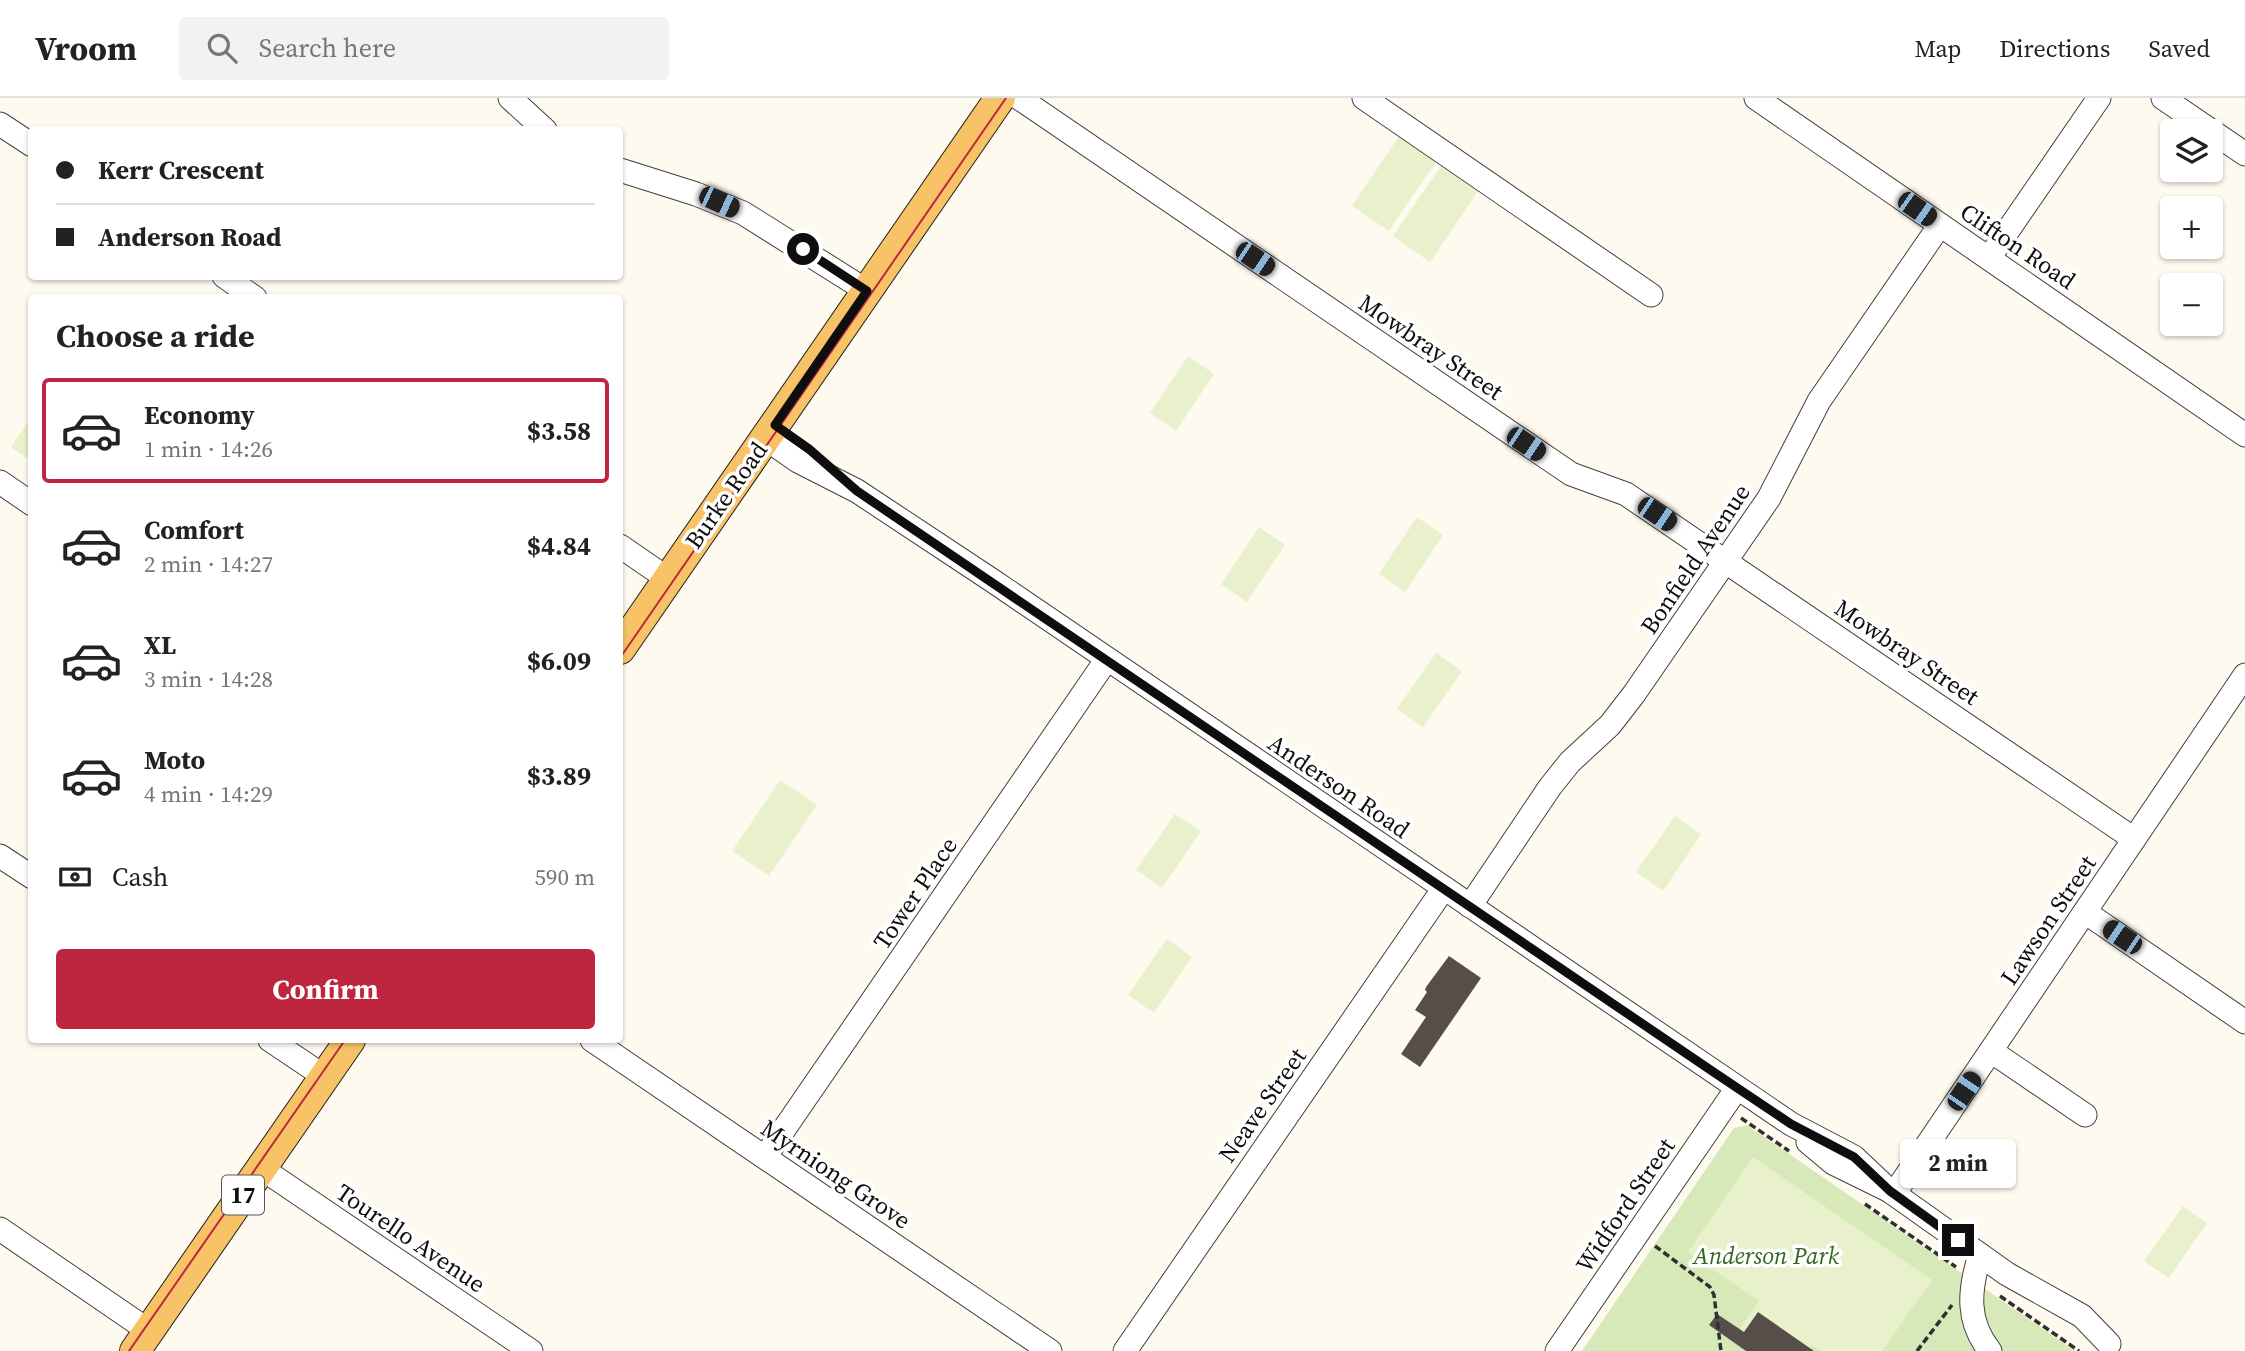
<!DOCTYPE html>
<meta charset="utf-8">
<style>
body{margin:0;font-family:"Source Serif 4",serif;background:#f2f2f2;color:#222;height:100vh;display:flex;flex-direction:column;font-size:26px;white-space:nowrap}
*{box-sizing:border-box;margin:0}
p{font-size:23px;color:#767676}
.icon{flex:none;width:38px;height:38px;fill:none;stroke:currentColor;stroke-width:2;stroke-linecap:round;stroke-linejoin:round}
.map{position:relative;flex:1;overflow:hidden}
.details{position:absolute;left:28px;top:196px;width:595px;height:749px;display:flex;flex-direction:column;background:#fff;border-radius:7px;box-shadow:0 2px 5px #0004}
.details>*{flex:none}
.top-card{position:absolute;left:28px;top:28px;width:595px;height:154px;border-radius:7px;box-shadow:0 2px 5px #0004;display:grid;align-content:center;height:154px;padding:0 28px;background:#fff}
.tools{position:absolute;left:2160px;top:21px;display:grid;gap:14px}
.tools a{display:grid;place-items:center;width:63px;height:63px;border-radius:7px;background:#fff;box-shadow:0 2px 5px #0004;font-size:35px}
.end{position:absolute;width:32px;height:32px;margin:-16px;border:9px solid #0e0e0e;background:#fff;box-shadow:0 0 0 4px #fff}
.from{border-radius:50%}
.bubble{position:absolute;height:49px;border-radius:7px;background:#fff;box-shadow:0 2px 5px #0004;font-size:23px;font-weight:700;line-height:49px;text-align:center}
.car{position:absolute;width:21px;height:42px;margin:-21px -10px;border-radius:9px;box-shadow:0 0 5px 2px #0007;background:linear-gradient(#222 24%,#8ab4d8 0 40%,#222 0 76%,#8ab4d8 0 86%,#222 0)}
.top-card b{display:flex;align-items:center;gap:24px;height:66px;font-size:26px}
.top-card b+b{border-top:2px solid #e0e0e0}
.top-card i{width:18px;height:18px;background:#222}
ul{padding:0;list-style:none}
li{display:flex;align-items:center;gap:21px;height:105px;margin:0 14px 10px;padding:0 14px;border:4px solid transparent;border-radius:7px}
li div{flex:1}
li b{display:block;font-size:26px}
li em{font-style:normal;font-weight:700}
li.current{border-color:#be2640}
li>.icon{width:63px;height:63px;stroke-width:1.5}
h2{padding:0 28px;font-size:32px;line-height:84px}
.pay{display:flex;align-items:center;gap:18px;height:77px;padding:0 28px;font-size:26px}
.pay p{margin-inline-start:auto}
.action{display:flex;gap:14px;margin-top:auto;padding:14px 28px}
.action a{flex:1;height:80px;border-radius:7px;background:#be2640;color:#fff;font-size:28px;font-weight:700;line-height:80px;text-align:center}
header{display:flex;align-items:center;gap:42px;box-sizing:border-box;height:98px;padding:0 35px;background:#fff;border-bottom:2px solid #e0e0e0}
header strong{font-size:33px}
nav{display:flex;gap:38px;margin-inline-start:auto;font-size:24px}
.search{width:490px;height:63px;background:#f2f2f2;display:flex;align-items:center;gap:18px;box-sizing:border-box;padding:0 24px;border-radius:7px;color:#767676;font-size:26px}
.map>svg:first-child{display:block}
</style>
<header>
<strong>Vroom</strong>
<div class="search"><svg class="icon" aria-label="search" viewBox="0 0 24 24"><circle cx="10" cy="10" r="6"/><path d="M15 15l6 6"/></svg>Search here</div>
<nav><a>Map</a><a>Directions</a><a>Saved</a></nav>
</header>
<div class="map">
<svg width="2245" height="1253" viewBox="0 0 2245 1253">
<rect width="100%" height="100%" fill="#fffaef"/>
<!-- green -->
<path fill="#d8e9b9" d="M1747 1027 2075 1253H1582L1734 1030Z"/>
<!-- pitch -->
<g fill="#e8f1cb">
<path d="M1400 37 1437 62 1389 133 1352 108Z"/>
<path d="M1441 68 1478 93 1430 164 1393 138Z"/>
<path d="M1188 258 1214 276 1176 333 1150 315Z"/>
<path d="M31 319V363L11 349Z"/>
<path d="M1417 419 1443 437 1405 494 1379 476Z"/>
<path d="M1259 429 1285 447 1247 504 1221 486Z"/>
<path d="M1436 555 1462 573 1423 629 1397 611Z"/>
<path d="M780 682 817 707 769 778 732 753Z"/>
<path d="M1175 716 1201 733 1162 790 1136 772Z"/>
<path d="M1675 718 1701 736 1663 793 1636 774Z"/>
<path d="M1167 841 1192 859 1154 915 1128 897Z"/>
<path d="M1753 1059 1932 1182 1882 1253H1820L1812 1247 1808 1253H1746L1732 1243 1759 1203 1688 1154Z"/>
<path d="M2183 1108 2207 1125 2169 1180 2144 1163Z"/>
</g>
<!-- building -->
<g fill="#574e4a">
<path d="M1449 858 1481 880 1420 969 1401 956 1426 919 1415 912 1427 894 1425 892 1426 889Z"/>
<path d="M1758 1214 1814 1253H1746L1709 1227 1717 1216 1744 1234Z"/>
</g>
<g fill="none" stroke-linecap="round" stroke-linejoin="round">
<!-- minor casing -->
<g stroke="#414141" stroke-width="25">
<g id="minor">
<path d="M510 0 545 32"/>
<path d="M1019 0 1571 376 1626 396 2134 741"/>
<path d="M1364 0 1651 197"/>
<path d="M1756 0 2245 337"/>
<path d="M2163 0 2245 56"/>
<path d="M0 26 32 47"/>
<path d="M620 72 696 96 743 115 867 193"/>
<path d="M1989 160 2099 0"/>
<path d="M224 178 255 200"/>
<path d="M765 340 798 363 857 393 993 483 1791 1026 1854 1059 1890 1093"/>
<path d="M0 384 32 406"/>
<path d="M620 448 668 481"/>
<path d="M0 758 32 779"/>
<path d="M1470 808 1550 689 1570 664 1610 627 1634 596 1769 400 1819 303 1940 127"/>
<path d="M2085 814 2245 924"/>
<path d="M270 942 325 979"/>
<path d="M592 942 1050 1253"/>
<path d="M1991 953 2085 1017"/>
<path d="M1808 1044 1833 1065 1890 1093 2007 1176 2082 1218 2109 1246"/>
<path d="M765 1059 1107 561"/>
<path d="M261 1070 531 1253"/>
<path d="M1894 1096 2245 577"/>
<path d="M0 1131 149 1233"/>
<path d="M1980 1157C1969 1192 1966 1223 1990 1253"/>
<path d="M1125 1253 1444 790"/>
<path d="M1557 1253 1737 990"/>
</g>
</g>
<!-- major casing -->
<g stroke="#1f1f1f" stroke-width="32">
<g id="major">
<path d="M620 551 1000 0"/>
<path d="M135 1253 350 942"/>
</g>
</g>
<!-- path -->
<g stroke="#303030" stroke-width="3.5" stroke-dasharray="7 3.5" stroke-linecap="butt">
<path d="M1741 1020 1789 1053"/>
<path d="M1865 1106 1956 1169"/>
<path d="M1655 1148 1710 1189 1714 1197 1721 1253"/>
<path d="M2000 1198 2079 1253"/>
<path d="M1917 1253 1952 1207"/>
</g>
<!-- minor -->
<use href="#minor" stroke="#fff" stroke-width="23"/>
<!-- major -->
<use href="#major" stroke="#f8c367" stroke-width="30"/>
<!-- tram -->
<g stroke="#be2640" stroke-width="2">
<path d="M620 560 1006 0"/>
<path d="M129 1253 345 942"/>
</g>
</g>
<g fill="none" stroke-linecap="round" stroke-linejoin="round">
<!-- route -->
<path stroke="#0e0e0e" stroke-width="9" d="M803 151 867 193 775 327 809 351 857 393 1715 975 1791 1026 1854 1059 1890 1093 1958 1142"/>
</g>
<g text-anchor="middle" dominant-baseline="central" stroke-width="7" stroke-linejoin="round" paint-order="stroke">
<!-- shield labels -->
<rect fill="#fff" stroke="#565656" stroke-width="2" x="222" y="1077.5" width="42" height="39" rx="5"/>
<g font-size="23" font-weight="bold" fill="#0e0e0e">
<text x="243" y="1097">17</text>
</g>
<!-- street labels -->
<g font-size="24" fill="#0e0e0e" stroke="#fff">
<text transform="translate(2018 148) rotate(34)">Clifton Road</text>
<text transform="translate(1431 249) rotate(34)">Mowbray Street</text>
<text transform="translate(726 397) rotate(-55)">Burke Road</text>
<text transform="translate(1695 461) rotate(-56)">Bonfield Avenue</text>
<text transform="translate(1907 554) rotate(34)">Mowbray Street</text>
<text transform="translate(1339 688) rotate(34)">Anderson Road</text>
<text transform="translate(915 795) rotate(-56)">Tower Place</text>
<text transform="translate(2048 822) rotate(-56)">Lawson Street</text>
<text transform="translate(1262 1007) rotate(-55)">Neave Street</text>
<text transform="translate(836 1076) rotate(34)">Myrniong Grove</text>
<text transform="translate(1625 1107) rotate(-56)">Widford Street</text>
<text transform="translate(411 1140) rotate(34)">Tourello Avenue</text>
</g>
<!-- park labels -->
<g font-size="24" font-style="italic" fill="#36661e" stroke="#fff">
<text x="1766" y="1157">Anderson Park</text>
</g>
</g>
</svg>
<div class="tools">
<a><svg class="icon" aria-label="layers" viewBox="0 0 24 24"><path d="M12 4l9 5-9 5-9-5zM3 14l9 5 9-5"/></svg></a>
<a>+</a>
<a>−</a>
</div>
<i class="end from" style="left:803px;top:151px"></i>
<i class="end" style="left:1958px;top:1142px"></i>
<div class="bubble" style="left:1900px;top:1041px;width:116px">2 min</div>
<i class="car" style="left:719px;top:104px;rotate:115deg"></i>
<i class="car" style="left:1917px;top:111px;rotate:125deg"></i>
<i class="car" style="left:1255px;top:161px;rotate:124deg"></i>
<i class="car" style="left:1526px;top:346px;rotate:124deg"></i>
<i class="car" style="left:1657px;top:416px;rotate:124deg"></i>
<i class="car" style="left:2122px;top:839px;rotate:304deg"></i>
<i class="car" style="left:1964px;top:993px;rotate:34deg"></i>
<div class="top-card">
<b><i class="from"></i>Kerr Crescent</b>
<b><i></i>Anderson Road</b>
</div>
<section class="details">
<h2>Choose a ride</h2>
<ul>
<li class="current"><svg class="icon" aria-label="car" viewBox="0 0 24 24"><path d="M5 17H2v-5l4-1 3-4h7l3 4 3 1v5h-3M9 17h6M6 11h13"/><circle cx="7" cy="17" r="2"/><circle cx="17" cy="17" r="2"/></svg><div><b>Economy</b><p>1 min · 14:26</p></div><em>$3.58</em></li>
<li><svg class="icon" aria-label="car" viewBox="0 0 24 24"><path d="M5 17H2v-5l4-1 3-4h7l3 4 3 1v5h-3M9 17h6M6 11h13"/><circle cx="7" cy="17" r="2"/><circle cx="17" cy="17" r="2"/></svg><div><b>Comfort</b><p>2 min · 14:27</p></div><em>$4.84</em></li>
<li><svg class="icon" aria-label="car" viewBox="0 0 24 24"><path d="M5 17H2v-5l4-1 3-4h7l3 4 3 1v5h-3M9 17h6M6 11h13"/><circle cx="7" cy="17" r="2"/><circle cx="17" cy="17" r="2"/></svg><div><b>XL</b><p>3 min · 14:28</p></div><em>$6.09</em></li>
<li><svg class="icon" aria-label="car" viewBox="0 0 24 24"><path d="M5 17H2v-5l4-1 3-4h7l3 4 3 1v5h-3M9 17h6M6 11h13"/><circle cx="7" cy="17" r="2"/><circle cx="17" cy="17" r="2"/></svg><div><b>Moto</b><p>4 min · 14:29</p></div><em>$3.89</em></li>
</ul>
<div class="pay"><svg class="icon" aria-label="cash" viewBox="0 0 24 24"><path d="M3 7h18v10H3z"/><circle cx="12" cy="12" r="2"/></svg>Cash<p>590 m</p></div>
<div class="action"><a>Confirm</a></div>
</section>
</div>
